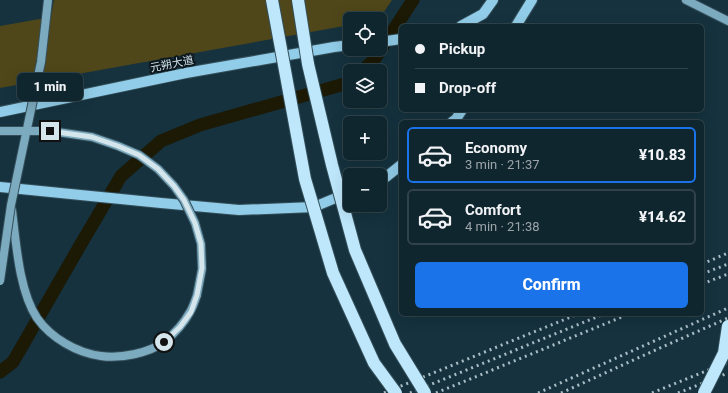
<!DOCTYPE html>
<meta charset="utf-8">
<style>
body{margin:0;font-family:Roboto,"Noto Sans SC",sans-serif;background:#192e36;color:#f1f3f6;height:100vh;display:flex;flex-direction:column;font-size:15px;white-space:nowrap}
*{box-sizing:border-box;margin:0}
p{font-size:13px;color:#9ca5aa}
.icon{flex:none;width:22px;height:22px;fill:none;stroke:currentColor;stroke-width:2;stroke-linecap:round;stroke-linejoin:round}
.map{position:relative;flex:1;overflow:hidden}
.panel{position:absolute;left:399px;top:120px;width:305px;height:196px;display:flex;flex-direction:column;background:#10262e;border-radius:6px;box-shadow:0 4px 16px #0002,0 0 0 1px #30434a}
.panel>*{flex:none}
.banner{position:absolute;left:399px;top:24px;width:305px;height:88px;border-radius:6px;box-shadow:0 4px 16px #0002,0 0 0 1px #30434a;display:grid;align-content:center;height:88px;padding:0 16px;background:#10262e}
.fabs{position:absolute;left:343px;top:12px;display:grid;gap:8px}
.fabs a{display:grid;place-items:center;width:44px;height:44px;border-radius:6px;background:#10262e;box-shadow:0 4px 16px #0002,0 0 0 1px #30434a;font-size:20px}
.end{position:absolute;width:18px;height:18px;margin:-9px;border:5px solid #d4e5ec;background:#111;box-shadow:0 0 0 2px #111}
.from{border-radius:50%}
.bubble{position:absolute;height:28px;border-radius:6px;background:#10262e;box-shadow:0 4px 16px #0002,0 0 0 1px #30434a;font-size:13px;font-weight:800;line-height:28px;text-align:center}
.banner b{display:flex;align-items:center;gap:14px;height:38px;font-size:15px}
.banner b+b{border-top:1px solid #30434a}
.banner i{width:10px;height:10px;background:#f1f3f6}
ul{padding:7px 0 0;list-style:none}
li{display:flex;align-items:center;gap:12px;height:56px;margin:0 8px 6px;padding:0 8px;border:2px solid #30434a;border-radius:6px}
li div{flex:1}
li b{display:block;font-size:15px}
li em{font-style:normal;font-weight:800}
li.active{border-color:#1a73e8}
li>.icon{width:36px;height:36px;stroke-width:1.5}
.primary-button{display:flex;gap:8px;margin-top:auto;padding:8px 16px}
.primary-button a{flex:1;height:46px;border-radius:6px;background:#1a73e8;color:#fff;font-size:16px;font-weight:800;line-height:46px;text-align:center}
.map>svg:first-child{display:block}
</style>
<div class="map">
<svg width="728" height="393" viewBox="0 0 728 393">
<rect width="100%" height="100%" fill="#15323e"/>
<!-- green -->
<path fill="#4f4719" d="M54 0H392L379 19H350V25L0 88V26L51 17Z"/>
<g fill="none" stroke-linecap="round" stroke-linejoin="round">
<!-- canal -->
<g stroke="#1c1905" stroke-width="13">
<path d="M362 71 374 60 413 0"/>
<path d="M0 372 13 362 78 249 121 176 161 141 200 125 348 83 350 82"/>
</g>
<!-- secondary casing -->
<g stroke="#344f5a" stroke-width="10">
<g id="secondary">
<path d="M686 0 728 21"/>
<path d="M12 210C16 242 19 291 37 318 51 338 77 353 101 356 120 359 149 353 164 342 174 334 184 323 190 312 193 307 195 301 197 295"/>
</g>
</g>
<!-- primary casing -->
<g stroke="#344f5a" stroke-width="12">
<g id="primary">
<path d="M461 26 483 14 493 0"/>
<path d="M516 26 532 0"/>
<path d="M380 42 401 39"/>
<path d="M0 112 186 73 334 47 350 45"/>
<path d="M452 122 456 119 462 110"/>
<path d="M380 180 386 177 401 165"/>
<path d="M0 187 161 203 239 210 314 207 350 192"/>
</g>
</g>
<!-- secondary -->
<use href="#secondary" stroke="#7caabf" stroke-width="8"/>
<!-- primary -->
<use href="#primary" stroke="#91cce8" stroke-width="10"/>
<!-- rail -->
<g stroke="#a8bcc4" stroke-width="3" stroke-dasharray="2 4" stroke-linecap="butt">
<path d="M702 264 728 253"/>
<path d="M702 274 728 264"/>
<path d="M702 284 728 274"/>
<path d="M384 393 578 314"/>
<path d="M410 393 604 314"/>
<path d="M436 393 629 314"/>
<path d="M538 393 728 308"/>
<path d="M561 393 660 348 728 318"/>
<path d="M652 393 728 362"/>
<path d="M678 393 728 373"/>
</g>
<!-- secondary-bridge casing -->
<g stroke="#344f5a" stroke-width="10" stroke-linecap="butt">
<g id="secondary-bridge">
<path d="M0 131H50L92 137 118 146 139 155 158 169 174 186 184 200 195 223 201 244 202 269 197 295"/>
<path d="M0 281 11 205 41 62 48 0"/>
</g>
</g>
<!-- highway-bridge casing -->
<g stroke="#344f5a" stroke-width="14" stroke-linecap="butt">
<g id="highway-bridge">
<path d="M272 0 305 179 333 273 374 363 396 393"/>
<path d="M298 0 308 64 332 165 355 250 395 344 425 393"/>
<path d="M704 393 724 353 728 326"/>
</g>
</g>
<!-- secondary-bridge -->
<use href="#secondary-bridge" stroke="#7caabf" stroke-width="8"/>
<!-- highway-bridge -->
<use href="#highway-bridge" stroke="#bee7fb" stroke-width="12"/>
</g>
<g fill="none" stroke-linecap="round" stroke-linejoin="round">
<!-- route -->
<path stroke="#d4e5ec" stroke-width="5" d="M50 131 92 137 118 146 139 155 158 169 174 186 184 200 195 223 201 244 202 268 197 295 191 312 180 327 164 342"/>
</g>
<g text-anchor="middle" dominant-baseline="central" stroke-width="4" stroke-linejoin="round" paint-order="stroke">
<!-- street labels -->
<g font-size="11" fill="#d4e5ec" stroke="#0c181e">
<text transform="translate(172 64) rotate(-11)">元朔大道</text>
</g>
</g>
</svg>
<div class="fabs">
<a><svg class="icon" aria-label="locate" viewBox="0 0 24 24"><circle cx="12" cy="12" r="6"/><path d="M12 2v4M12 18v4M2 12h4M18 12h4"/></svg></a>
<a><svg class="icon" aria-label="layers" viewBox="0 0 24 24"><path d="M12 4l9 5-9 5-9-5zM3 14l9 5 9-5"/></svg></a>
<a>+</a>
<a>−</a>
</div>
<i class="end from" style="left:164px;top:342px"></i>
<i class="end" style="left:50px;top:131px"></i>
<div class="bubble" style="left:17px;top:73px;width:66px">1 min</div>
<div class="banner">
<b><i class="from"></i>Pickup</b>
<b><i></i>Drop-off</b>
</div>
<section class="panel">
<ul>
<li class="active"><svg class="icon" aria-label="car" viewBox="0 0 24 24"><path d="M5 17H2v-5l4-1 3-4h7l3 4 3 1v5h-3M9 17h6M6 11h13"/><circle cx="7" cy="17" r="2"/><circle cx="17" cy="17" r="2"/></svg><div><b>Economy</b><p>3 min · 21:37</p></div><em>¥10.83</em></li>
<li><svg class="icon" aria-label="car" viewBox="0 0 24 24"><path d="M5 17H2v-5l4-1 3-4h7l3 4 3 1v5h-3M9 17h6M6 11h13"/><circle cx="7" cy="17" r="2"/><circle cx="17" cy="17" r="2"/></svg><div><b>Comfort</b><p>4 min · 21:38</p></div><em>¥14.62</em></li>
</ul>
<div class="primary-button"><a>Confirm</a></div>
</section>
</div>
